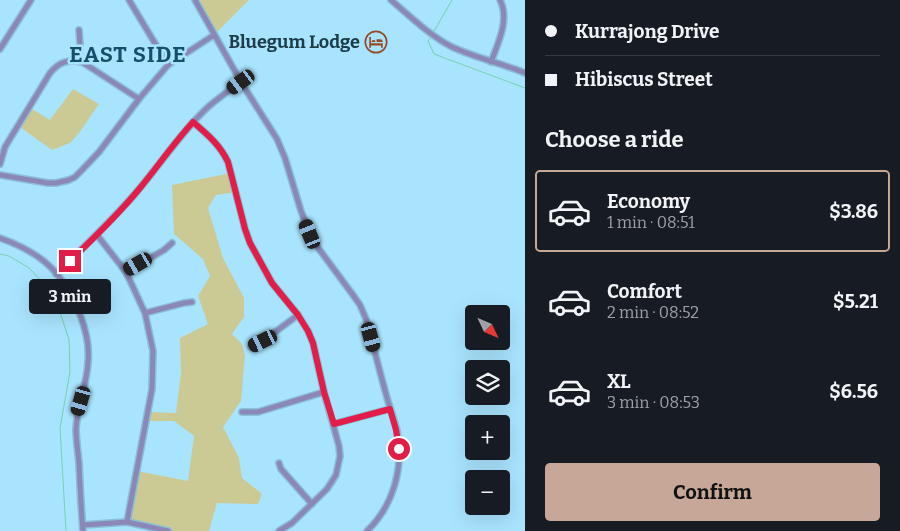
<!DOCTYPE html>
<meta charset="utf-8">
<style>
body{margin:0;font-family:Bitter,serif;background:#20242c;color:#f1f3f6;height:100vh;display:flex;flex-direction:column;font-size:19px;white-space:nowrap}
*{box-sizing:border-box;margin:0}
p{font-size:16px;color:#9ea1a6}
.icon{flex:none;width:28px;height:28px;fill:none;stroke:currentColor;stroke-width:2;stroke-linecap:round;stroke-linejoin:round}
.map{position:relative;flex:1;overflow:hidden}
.panel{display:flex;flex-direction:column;background:#171b24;width:375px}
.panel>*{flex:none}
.top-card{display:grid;align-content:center;height:110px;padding:0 20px;background:#171b24}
.needle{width:32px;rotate:134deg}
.buttons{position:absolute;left:465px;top:305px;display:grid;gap:10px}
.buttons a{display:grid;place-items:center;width:45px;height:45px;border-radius:5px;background:#171b24;box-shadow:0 5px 20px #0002;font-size:25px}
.end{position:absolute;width:22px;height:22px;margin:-11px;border:6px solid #e11d48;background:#fff;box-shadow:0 0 0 2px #fff}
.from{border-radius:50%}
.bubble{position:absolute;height:35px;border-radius:5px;background:#171b24;box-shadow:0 5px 20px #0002;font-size:16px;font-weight:700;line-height:35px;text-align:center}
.car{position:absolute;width:15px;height:30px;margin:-15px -8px;border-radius:6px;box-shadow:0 0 4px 1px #0007;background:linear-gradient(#222 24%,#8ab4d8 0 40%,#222 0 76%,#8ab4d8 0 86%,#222 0)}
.top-card b{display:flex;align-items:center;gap:18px;height:48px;font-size:19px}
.top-card b+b{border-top:1px solid #363941}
.top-card i{width:12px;height:12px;background:#f1f3f6}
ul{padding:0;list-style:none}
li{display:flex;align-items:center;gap:15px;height:82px;margin:0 10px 8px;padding:0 10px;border:2px solid transparent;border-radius:5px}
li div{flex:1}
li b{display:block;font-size:19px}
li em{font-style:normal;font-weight:700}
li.selected{border-color:#c7a898}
li>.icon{width:45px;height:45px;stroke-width:1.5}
h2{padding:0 20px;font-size:22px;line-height:60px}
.cta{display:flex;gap:10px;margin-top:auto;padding:10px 20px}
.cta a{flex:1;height:58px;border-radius:5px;background:#c7a898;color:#111;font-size:20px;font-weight:700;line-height:58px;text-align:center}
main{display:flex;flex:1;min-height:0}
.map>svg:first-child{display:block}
</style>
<main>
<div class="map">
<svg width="525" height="531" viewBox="0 0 525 531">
<rect width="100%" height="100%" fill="#a9e4fe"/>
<!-- green -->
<g fill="#cbca94">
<path d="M195 0H249L214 35Z"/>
<path d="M73 89 99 104 79 133 70 143 52 150 17 125 29 107 50 120Z"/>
<path d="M231 173 236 192 216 195 208 208 223 258 244 298V317L232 334 242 344 245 355 241 401 223 427 239 458 242 478 262 494 258 504 217 503 209 531H168L127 522 137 471 188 481 194 436 174 421H147L148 412 176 413 181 373 180 338 208 324 198 296 210 276 203 259 174 234 172 185Z"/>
</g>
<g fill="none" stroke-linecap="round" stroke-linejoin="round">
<!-- stream -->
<g stroke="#77d0ad" stroke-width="1">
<path d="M433 33 452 0"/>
<path d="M431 37 428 41 434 54 525 88"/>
<path d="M0 254 9 256 29 268 47 287 60 312 69 340 70 372 60 428 66 531"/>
</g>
<!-- minor casing -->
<g stroke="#8abfd6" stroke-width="8">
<g id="minor">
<path d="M129 0 168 65"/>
<path d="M195 0 241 82 277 139 285 158 301 211 310 234 319 249 353 295 360 305 366 319C373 344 379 369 386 394 389 406 394 419 397 431 404 467 394 505 367 531"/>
<path d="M391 0C411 17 429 35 452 47 476 58 501 63 525 73"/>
<path d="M0 49 31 0"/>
<path d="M77 61 80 44 79 30"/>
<path d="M491 62C498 43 510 20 500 0"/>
<path d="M193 122C207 134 220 145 228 162L245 229 250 243 272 283 298 315 308 331 313 343 324 392 339 446 340 456 336 475 327 489 292 523 279 531"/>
<path d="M0 164 5 147 50 73C59 62 68 59 82 62L139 99"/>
<path d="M0 175 48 183H56L69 180 75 177 82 170 99 152 139 99 168 65 214 35"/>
<path d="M97 235 126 272 145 313 153 351 152 389 127 522"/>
<path d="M0 238C20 245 43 257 57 274 75 296 91 333 88 362 87 385 77 406 76 429 76 440 78 452 79 463 80 486 81 508 83 531"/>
<path d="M126 272 164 250 172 243"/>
<path d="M56 274C85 246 114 219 139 189 162 162 181 132 208 107 218 98 230 90 241 82"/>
<path d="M145 313 184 303 192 302"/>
<path d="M251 347 263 341 298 315"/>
<path d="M242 412H258L324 392"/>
<path d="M333 424 390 409"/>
<path d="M279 463 281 469 312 504"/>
<path d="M83 525 127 522 168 531"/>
</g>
</g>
<!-- minor -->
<use href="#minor" stroke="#8b88b8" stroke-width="5"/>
</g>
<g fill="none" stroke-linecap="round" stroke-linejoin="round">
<!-- route -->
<path stroke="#e11d48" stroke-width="6" d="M70 261C94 238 119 214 140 188 158 166 174 143 193 122 207 134 220 145 228 162L245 229 250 243 272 283 298 315 308 331 313 343 324 392 334 424 390 409 396 430 399 449"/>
</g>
<!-- icons -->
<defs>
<g id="hotel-ring" transform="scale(1.125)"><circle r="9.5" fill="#a9e4fe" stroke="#934c26" stroke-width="1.5"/><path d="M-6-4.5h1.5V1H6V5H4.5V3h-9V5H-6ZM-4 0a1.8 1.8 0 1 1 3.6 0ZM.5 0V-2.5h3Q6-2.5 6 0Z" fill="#934c26"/></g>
</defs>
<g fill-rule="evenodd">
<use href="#hotel-ring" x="376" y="42"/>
</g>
<g text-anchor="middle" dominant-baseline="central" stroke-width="5" stroke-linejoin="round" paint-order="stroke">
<!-- poi labels -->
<g font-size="18" font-weight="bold" fill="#1c3c48" stroke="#a9e4fe" text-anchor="end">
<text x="360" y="42">Bluegum Lodge</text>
</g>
<!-- district labels -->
<g font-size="22" font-weight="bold" letter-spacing="1" fill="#145167" stroke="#a9e4fe">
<text x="128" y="54">EAST SIDE</text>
</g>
</g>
</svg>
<div class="buttons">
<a><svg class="needle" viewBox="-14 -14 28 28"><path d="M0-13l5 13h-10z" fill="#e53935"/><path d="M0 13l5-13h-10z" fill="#9ea1a6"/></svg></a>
<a><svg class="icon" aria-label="layers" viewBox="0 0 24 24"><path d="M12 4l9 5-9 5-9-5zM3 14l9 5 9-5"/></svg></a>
<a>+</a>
<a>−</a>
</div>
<i class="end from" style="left:399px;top:449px"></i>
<i class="end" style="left:70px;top:261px"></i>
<div class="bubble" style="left:29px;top:279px;width:82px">3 min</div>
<i class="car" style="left:241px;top:82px;rotate:234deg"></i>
<i class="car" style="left:310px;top:234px;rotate:338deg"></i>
<i class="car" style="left:138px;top:264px;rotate:240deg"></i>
<i class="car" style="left:371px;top:337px;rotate:165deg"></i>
<i class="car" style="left:263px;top:341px;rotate:244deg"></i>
<i class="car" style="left:81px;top:401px;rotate:196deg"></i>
</div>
<section class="panel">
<div class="top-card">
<b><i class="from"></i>Kurrajong Drive</b>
<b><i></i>Hibiscus Street</b>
</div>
<h2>Choose a ride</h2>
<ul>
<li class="selected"><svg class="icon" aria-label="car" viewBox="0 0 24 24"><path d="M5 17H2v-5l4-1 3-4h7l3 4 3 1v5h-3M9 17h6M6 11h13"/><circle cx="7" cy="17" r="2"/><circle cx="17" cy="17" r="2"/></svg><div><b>Economy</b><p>1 min · 08:51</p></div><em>$3.86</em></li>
<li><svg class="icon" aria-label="car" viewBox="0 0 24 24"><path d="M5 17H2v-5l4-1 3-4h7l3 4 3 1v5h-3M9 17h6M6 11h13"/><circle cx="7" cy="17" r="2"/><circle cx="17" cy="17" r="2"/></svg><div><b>Comfort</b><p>2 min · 08:52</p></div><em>$5.21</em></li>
<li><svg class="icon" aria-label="car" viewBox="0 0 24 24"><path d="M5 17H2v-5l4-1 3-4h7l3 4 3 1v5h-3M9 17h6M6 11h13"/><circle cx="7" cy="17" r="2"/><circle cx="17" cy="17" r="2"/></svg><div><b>XL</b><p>3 min · 08:53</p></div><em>$6.56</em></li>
</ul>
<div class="cta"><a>Confirm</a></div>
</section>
</main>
